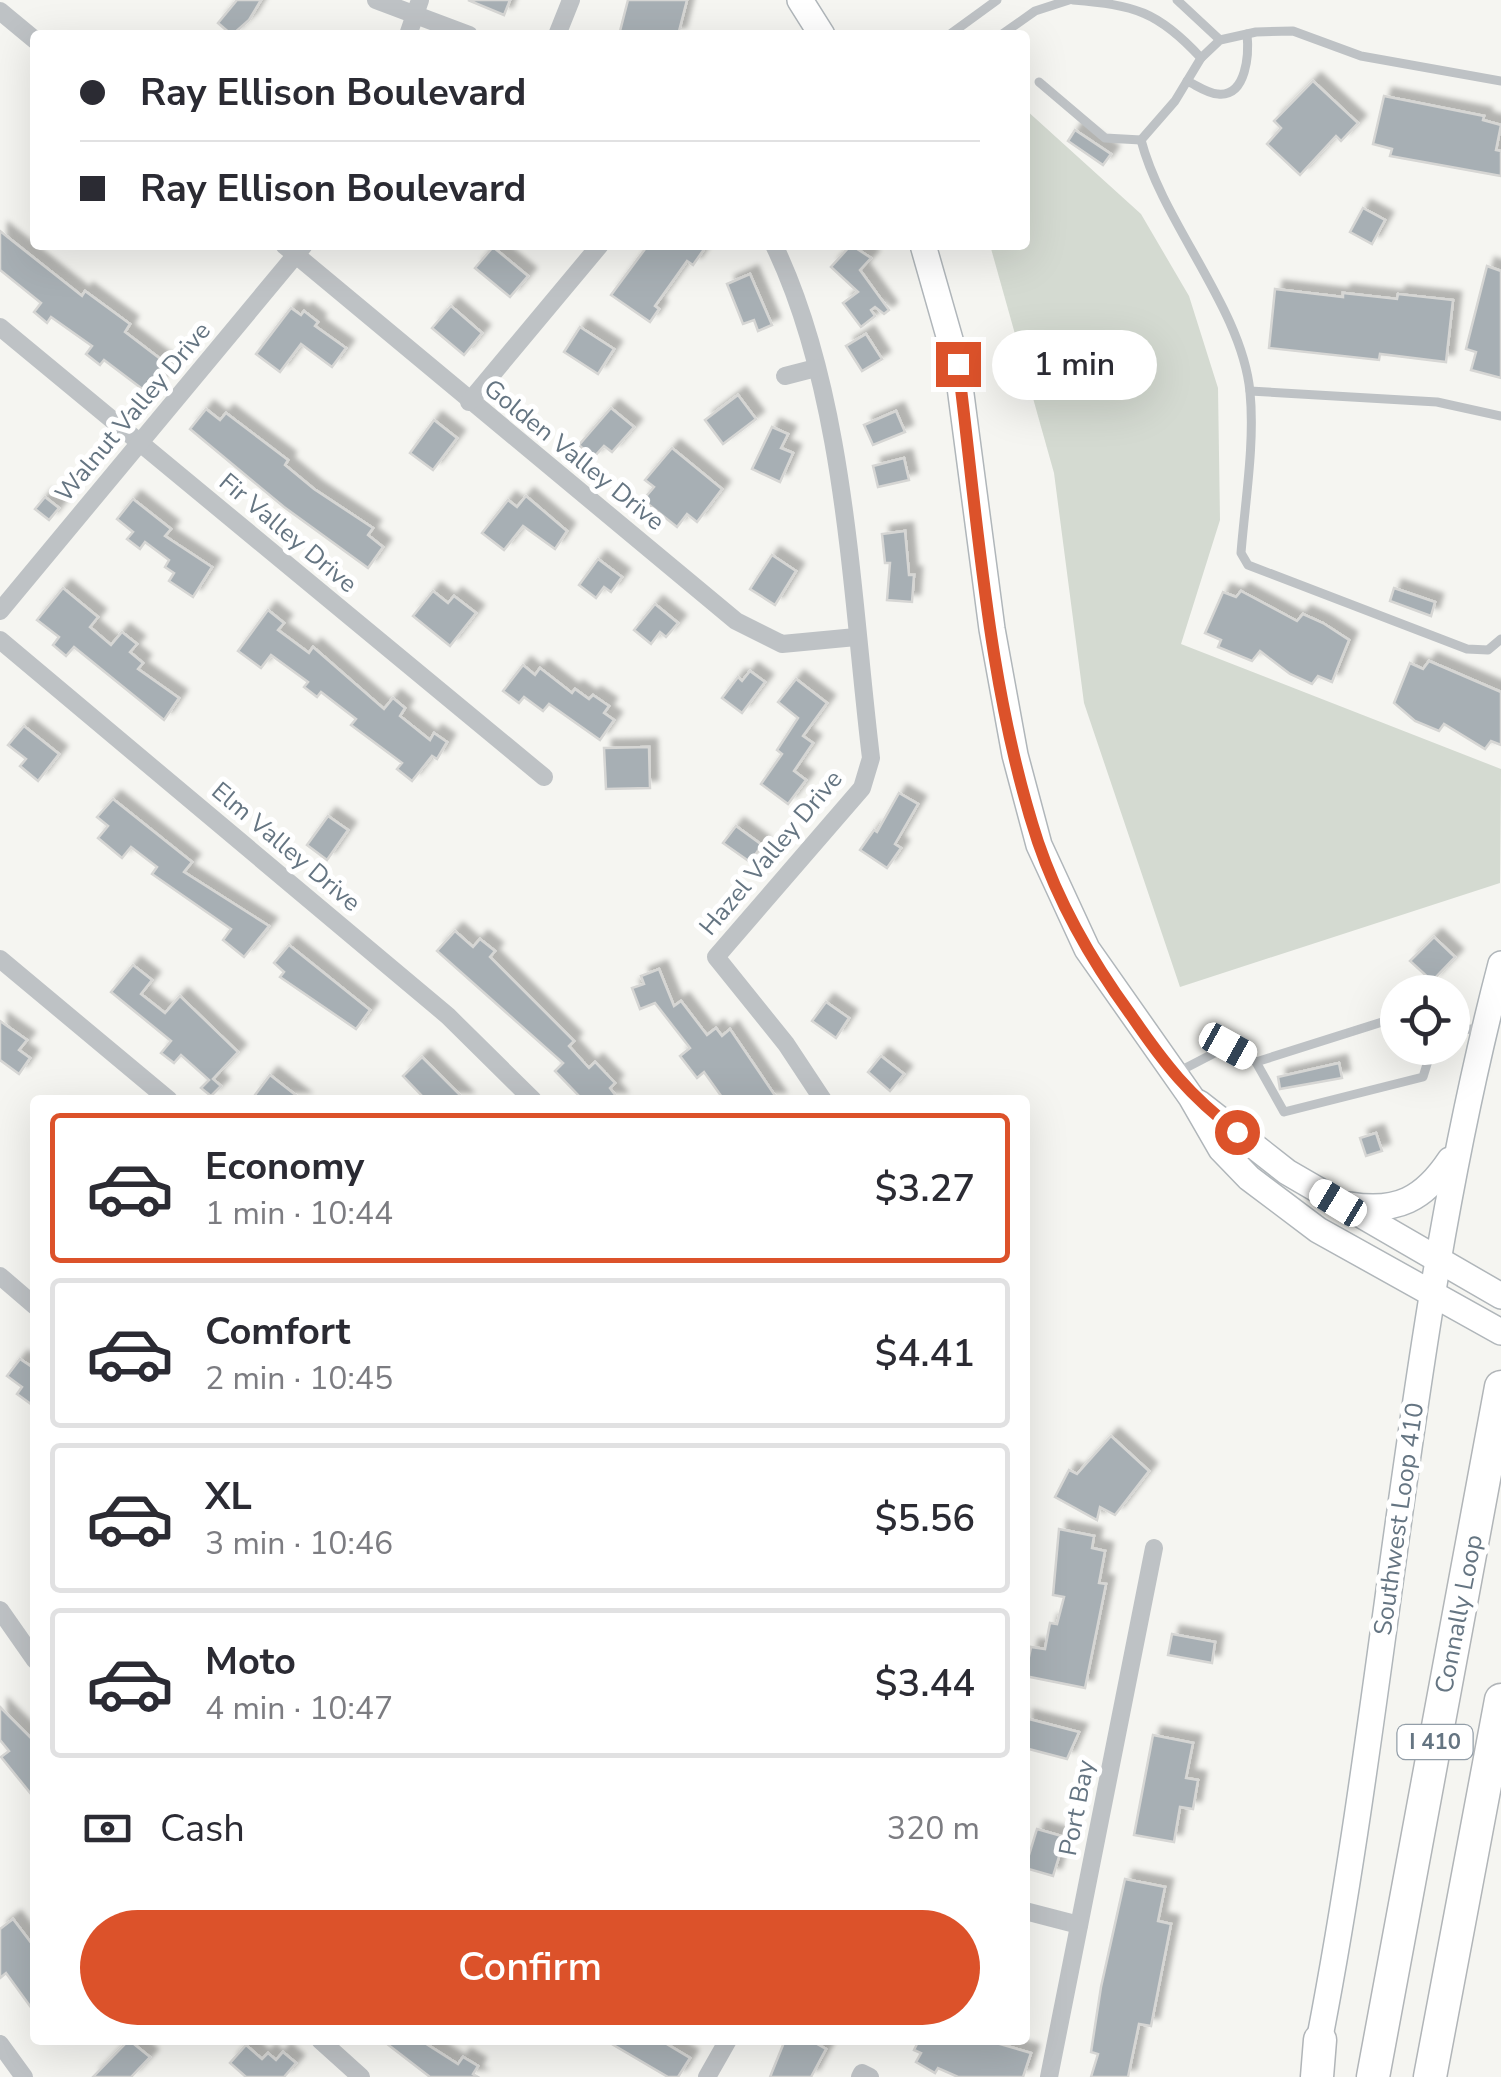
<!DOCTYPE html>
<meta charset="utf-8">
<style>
body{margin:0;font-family:"Nunito Sans",sans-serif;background:#f7f7f7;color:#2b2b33;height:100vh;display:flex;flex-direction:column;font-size:38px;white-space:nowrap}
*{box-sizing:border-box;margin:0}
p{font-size:32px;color:#7c7c81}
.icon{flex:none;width:55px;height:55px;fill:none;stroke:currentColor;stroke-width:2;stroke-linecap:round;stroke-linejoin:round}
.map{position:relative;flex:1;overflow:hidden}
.side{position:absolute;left:30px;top:1095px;width:1000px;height:950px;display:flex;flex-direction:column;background:#fff;border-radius:10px;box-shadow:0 10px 40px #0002}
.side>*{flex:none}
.banner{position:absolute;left:30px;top:30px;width:1000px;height:220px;border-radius:10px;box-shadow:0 10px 40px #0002;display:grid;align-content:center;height:220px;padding:0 50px;background:#fff}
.fabs{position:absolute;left:1380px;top:975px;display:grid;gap:20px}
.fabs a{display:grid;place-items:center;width:90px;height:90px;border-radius:50%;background:#fff;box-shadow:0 10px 40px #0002;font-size:50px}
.end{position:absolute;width:45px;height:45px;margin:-22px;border:12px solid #dc522a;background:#fff;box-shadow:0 0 0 5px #fff}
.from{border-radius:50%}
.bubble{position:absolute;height:70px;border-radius:35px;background:#fff;box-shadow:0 10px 40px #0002;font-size:32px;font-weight:600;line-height:70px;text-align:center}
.car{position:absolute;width:30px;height:60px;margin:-30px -15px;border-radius:12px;box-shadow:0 0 8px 2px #0007;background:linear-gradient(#fff 24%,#345 0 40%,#fff 0 76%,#345 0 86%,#fff 0)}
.banner b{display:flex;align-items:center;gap:35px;height:95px;font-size:38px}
.banner b+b{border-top:2px solid #e1e1e2}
.banner i{width:25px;height:25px;background:#2b2b33}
ul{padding:18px 0 0;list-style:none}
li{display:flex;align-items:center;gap:30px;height:150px;margin:0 20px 15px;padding:0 30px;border:5px solid #e1e1e2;border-radius:10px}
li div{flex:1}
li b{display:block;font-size:38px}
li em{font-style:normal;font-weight:600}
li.current{border-color:#dc522a}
li>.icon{width:90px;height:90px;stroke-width:1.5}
.pay{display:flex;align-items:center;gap:25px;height:110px;padding:0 50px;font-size:38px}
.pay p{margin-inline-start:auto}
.cta{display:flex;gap:20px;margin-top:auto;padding:20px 50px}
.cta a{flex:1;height:115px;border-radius:60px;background:#dc522a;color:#fff;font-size:40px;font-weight:600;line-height:115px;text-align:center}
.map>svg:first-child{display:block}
</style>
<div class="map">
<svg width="1501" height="2077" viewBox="0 0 1501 2077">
<defs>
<filter id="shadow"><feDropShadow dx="8" dy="-8" stdDeviation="2.5" flood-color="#0004"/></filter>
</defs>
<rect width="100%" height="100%" fill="#f5f5f1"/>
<!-- green -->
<path fill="#d4dad1" d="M1025 109 1141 214 1189 296 1218 388 1220 520 1181 644 1501 769 1500 883 1180 987 1084 703 1054 473 990 245H1025Z"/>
<!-- building -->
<g fill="#a7afb4" stroke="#d6d6d4" stroke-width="2.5" filter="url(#shadow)">
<path d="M237 0H261L249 20 232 35 218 23Z"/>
<path d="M468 0H510L504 15Z"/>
<path d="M628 0H687L678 35H619Z"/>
<path d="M1313 81 1358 123 1341 141 1336 136 1300 175 1267 144 1281 128 1274 121Z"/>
<path d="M1384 96 1484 116 1483 120 1501 125 1496 150 1501 151V176L1390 156 1392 149 1373 144Z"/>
<path d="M1075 130 1111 154 1103 165 1068 141Z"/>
<path d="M1363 208 1385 220 1372 244 1350 232Z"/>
<path d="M0 231 82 296 85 291 130 324 125 332 171 367 149 394 104 360 100 365 86 354 92 346 51 317 47 323 34 312 41 303 0 270Z"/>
<path d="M648 245H707L693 265 687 261 655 306 659 309 650 322 611 295Z"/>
<path d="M851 245 871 258 860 270 889 310 884 314 875 307 871 310 875 316 861 327 843 303 858 292 831 267Z"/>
<path d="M493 247 528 276 510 297 475 268Z"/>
<path d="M1487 266 1501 271V378L1471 370 1476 352 1466 349Z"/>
<path d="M750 274 772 325 758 331 754 320 743 324 727 284Z"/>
<path d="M1275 289 1343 297V293L1397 299 1398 294 1453 300 1446 362 1380 354 1379 360 1269 348Z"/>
<path d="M451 306 482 333 464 355 432 328Z"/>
<path d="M291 308 301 315 304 311 318 322 315 326 346 348 332 367 301 344 280 372 256 354Z"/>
<path d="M580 327 614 349 598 374 564 352Z"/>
<path d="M866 334 882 359 862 371 846 346Z"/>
<path d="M738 395 756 419 723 444 705 420Z"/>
<path d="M611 408 634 427 612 452 604 446 593 458 579 445Z"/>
<path d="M206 409 220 420 226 413 288 460 285 465 314 489 373 528 368 535 383 547 368 568 284 507 190 429Z"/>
<path d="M896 411 905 432 873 445 864 425Z"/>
<path d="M434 420 457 438 433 470 410 453Z"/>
<path d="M772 427 788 434 781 448 793 453 780 482 752 469Z"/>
<path d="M672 448 722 489 697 522 687 514 677 527 643 500 654 487 645 480Z"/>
<path d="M904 458 909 480 878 487 873 466Z"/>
<path d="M526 496 567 531 555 549 523 526 504 550 482 533 508 500 517 507Z"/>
<path d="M45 497 59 508 49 520 35 509Z"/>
<path d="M133 499 171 529 165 536 212 567 193 597 169 581 174 573 165 567 169 560 145 542 140 549 127 539 133 532 117 519Z"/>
<path d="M905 531 909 575H914L912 602 887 600 890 563H885L882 534Z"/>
<path d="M772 555 796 571 775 605 750 589Z"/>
<path d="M598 559 622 577 611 592 604 587 596 598 579 585Z"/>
<path d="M63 588 98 617 90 627 111 645 122 632 137 644 130 652 143 663 138 669 179 698 164 720 74 647 66 656 53 645 59 637 37 620Z"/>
<path d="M1394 588 1435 602 1431 616 1390 601Z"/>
<path d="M433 591 448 603 454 596 476 613 450 646 413 616Z"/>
<path d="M1241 591 1297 621 1303 614 1323 623 1349 640 1332 682 1318 676 1312 684 1290 674 1260 651 1252 661 1218 647 1221 640 1205 633 1223 592 1236 597Z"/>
<path d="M655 604 678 623 666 637 660 632 651 644 634 630Z"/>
<path d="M268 610 284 623 278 630 309 653 313 647 384 709 393 698 405 708 400 716 430 740 434 733 447 742 437 759 432 756 412 781 397 769 402 763 351 725 356 719 321 692 317 697 304 687 308 682 271 655 261 668 238 651Z"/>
<path d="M1429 661 1501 692V745L1491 741 1485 749 1444 724 1439 731 1415 721 1394 703 1410 663 1423 669Z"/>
<path d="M523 665 535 675 540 668 572 693 575 689 589 699 593 695 609 706 604 713 614 720 600 740 549 704 543 711 524 697 519 703 503 691Z"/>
<path d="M750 671 765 682 742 713 722 698 738 677 742 681Z"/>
<path d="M796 679 827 703 803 736 813 743 794 771 806 780 788 804 761 784 782 754 777 750 798 718 778 702Z"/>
<path d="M24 726 59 754 38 781 20 766 26 759 8 745Z"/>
<path d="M649 747 650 788 606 789 604 748Z"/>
<path d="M899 793 918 804 895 844 901 848 887 868 860 850 874 830 877 832Z"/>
<path d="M113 799 192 862 184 872 269 926 244 957 223 940 231 929 152 874 157 867 131 847 122 858 98 838 108 826 97 817Z"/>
<path d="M328 816 348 830 327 860 307 845Z"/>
<path d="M736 826 762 845 750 862 723 843Z"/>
<path d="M455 931 473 947 480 939 495 951 490 957 574 1041 569 1046 589 1068 595 1062 615 1083 610 1088 619 1100H583L555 1071 563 1063 437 951Z"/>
<path d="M1434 937 1455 957 1432 981 1410 961Z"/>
<path d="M289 945 370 1010 356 1029 280 977 284 972 274 963Z"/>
<path d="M133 965 152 980 141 994 165 1013 180 996 238 1052 213 1079 221 1086 211 1096 201 1088 209 1080 181 1055 174 1063 161 1053 171 1041 111 992Z"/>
<path d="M659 969 674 1006 681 1001 707 1035 716 1028 722 1036 730 1029 778 1100H724L704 1072 697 1078 680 1056 690 1048 655 1003 640 1009 632 988 644 984 641 976Z"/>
<path d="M826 1002 849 1018 836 1038 812 1021Z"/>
<path d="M0 1021 27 1040 19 1050 30 1058 19 1074 0 1060Z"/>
<path d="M881 1056 904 1074 890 1091 868 1072Z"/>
<path d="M422 1057 465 1100H426L403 1076Z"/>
<path d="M1339 1063 1342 1078 1280 1089 1278 1077Z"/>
<path d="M270 1075 302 1100H262L255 1095Z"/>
<path d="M1376 1133 1382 1151 1366 1156 1360 1138Z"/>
<path d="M20 1359 35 1369V1407L17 1394 22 1387 7 1376Z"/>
<path d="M1111 1436 1149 1471 1115 1515 1100 1507 1097 1520 1055 1497 1069 1470 1077 1474Z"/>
<path d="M1059 1529 1094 1536 1092 1548 1105 1551 1099 1583 1106 1584 1085 1688 1025 1676 1031 1647 1045 1649 1050 1623 1057 1624 1064 1597 1053 1595Z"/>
<path d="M1172 1634 1215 1642 1212 1663 1168 1655Z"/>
<path d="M0 1707 35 1742V1799L1 1757 9 1751 0 1740Z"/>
<path d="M1025 1718 1079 1732 1067 1759 1025 1748Z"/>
<path d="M1153 1735 1193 1743 1186 1778 1198 1780 1193 1809 1180 1807 1174 1842 1134 1835Z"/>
<path d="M1037 1829 1065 1837 1053 1876 1025 1868Z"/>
<path d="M1125 1879 1165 1887 1158 1921 1171 1924 1151 2026 1139 2024 1128 2077H1091L1098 2054 1091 2052 1101 1987Z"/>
<path d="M13 1919 35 1948V2013L6 1973 0 1978V1929Z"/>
<path d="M129 2040 150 2057 131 2077H93Z"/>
<path d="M382 2040H420L458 2064 463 2057 478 2066 473 2074 478 2077H430Z"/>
<path d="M605 2040H660L690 2058 678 2077H668Z"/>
<path d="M785 2040H810L826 2049 811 2077H770Z"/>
<path d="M919 2040H986L1031 2053 1023 2077H958L938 2068 935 2073 916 2062 921 2053 914 2050Z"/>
<path d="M246 2045 262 2059 268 2053 276 2060 283 2052 296 2063 284 2077H246L230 2063Z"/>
</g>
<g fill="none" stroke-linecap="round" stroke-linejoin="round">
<!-- secondary casing -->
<g stroke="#b0b6ba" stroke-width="28">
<g id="secondary">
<path d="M800 0 822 35"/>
<path d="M923 245 957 364 992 629 1015 755 1039 845 1087 949 1191 1097 1221 1149 1249 1178 1318 1230 1501 1332"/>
<path d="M1199 1103 1287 1172 1501 1296"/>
<path d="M1350 1205C1397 1213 1424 1199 1450 1160"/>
<path d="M1316 2057C1388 1694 1407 1322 1501 964"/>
</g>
</g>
<!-- highway casing -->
<g stroke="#b1b5b8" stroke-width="35">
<g id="highway">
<path d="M1317 2077 1320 2040"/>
<path d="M1373 2077 1501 1387"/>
<path d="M1430 2077 1501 1700"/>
</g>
</g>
<!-- lane -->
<g stroke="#bec2c5" stroke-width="9">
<path d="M1073 0C1134 5 1158 11 1201 58"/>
<path d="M1177 0 1220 40"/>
<path d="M949 35 997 0"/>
<path d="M1001 35 1035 11 1069 0"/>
<path d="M1187 81C1196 85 1208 94 1218 94 1247 97 1249 53 1247 34"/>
<path d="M1501 81 1361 56 1293 31 1256 32 1220 40 1201 58 1175 101 1141 140C1163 224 1242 308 1250 392 1255 443 1245 502 1241 553L1248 565 1467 649 1488 650 1501 639"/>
<path d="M1039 82 1105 138 1141 140"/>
<path d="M1250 391 1437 402 1501 416"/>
<path d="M1452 1031 1481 1028"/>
<path d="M1256 1062 1398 1017"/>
<path d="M1176 1073 1228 1046 1256 1062 1284 1112 1423 1077 1432 1048"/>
</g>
<!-- street -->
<g stroke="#bec2c5" stroke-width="18">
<path d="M376 0 469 35"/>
<path d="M0 11 35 40"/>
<path d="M408 35 420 0"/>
<path d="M557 35 571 0"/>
<path d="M284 245 736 621 782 644 856 637"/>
<path d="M774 245C846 395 851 594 871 758L862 788 716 957 786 1044 823 1100"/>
<path d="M0 327 544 777"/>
<path d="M785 376 816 368"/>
<path d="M469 402 600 245"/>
<path d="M0 611 304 245"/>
<path d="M0 640 448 1016 533 1100"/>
<path d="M0 959 169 1100"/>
<path d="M0 1276 35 1306"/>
<path d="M0 1610 35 1660"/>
<path d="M1025 1911 1079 1925"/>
<path d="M320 2040 361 2077"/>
<path d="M0 2044 24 2077"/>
<path d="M707 2077 728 2040"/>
<path d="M860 2077 862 2073 870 2077"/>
<path d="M1049 2077 1154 1548"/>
</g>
<!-- secondary -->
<use href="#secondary" stroke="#fff" stroke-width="25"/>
<!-- highway -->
<use href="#highway" stroke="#fff" stroke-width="32"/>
</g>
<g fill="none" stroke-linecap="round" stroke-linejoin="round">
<!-- route -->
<path stroke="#dc522a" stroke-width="12" d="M958 364C978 523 988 690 1038 842 1059 904 1093 963 1131 1015 1165 1065 1189 1095 1237 1132"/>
</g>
<g text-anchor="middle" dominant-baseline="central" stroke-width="10" stroke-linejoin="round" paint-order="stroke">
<!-- shield labels -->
<rect fill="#fff" stroke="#939ea8" stroke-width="2.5" x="1397.5" y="1725" width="75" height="34" rx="8"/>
<g font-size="22" font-weight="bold" fill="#657582">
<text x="1435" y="1742">I 410</text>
</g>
<!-- street labels -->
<g font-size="25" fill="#657582" stroke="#fff">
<text transform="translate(133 412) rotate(-50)">Walnut Valley Drive</text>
<text transform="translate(574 455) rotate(39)">Golden Valley Drive</text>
<text transform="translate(288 533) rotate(40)">Fir Valley Drive</text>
<text transform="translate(286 847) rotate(40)">Elm Valley Drive</text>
<text transform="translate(771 853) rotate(-50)">Hazel Valley Drive</text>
<text transform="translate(1399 1519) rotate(-82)">Southwest Loop 410</text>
<text transform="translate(1459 1614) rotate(-79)">Connally Loop</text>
<text transform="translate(1077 1808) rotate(-79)">Port Bay</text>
</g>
</g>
</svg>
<div class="fabs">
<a><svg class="icon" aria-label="locate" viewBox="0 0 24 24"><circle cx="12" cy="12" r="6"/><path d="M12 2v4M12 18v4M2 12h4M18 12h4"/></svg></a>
</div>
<i class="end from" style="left:1237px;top:1132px"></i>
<i class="end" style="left:958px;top:364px"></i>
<div class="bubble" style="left:992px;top:330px;width:165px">1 min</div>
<i class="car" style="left:1228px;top:1046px;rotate:119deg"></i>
<i class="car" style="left:1338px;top:1203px;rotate:301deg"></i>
<div class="banner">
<b><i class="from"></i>Ray Ellison Boulevard</b>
<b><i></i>Ray Ellison Boulevard</b>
</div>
<section class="side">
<ul>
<li class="current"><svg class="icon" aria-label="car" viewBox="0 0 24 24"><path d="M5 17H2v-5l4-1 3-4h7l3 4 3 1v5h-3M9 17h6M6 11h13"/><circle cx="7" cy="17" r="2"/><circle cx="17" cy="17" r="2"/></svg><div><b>Economy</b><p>1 min · 10:44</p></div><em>$3.27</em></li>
<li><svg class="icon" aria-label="car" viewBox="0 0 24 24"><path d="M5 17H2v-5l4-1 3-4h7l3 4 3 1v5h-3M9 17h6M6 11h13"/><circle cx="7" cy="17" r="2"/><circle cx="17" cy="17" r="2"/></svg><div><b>Comfort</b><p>2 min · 10:45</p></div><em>$4.41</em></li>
<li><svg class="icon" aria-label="car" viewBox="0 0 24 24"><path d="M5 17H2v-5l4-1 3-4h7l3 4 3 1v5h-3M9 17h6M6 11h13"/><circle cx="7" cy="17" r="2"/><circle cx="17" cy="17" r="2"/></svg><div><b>XL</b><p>3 min · 10:46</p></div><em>$5.56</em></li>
<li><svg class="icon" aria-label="car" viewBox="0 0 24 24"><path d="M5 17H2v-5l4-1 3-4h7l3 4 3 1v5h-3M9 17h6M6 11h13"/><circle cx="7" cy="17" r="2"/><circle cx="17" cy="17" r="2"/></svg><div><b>Moto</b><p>4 min · 10:47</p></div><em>$3.44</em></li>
</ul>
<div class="pay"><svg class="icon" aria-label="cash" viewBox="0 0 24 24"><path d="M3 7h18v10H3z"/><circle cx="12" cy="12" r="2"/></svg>Cash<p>320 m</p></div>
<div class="cta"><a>Confirm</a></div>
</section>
</div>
